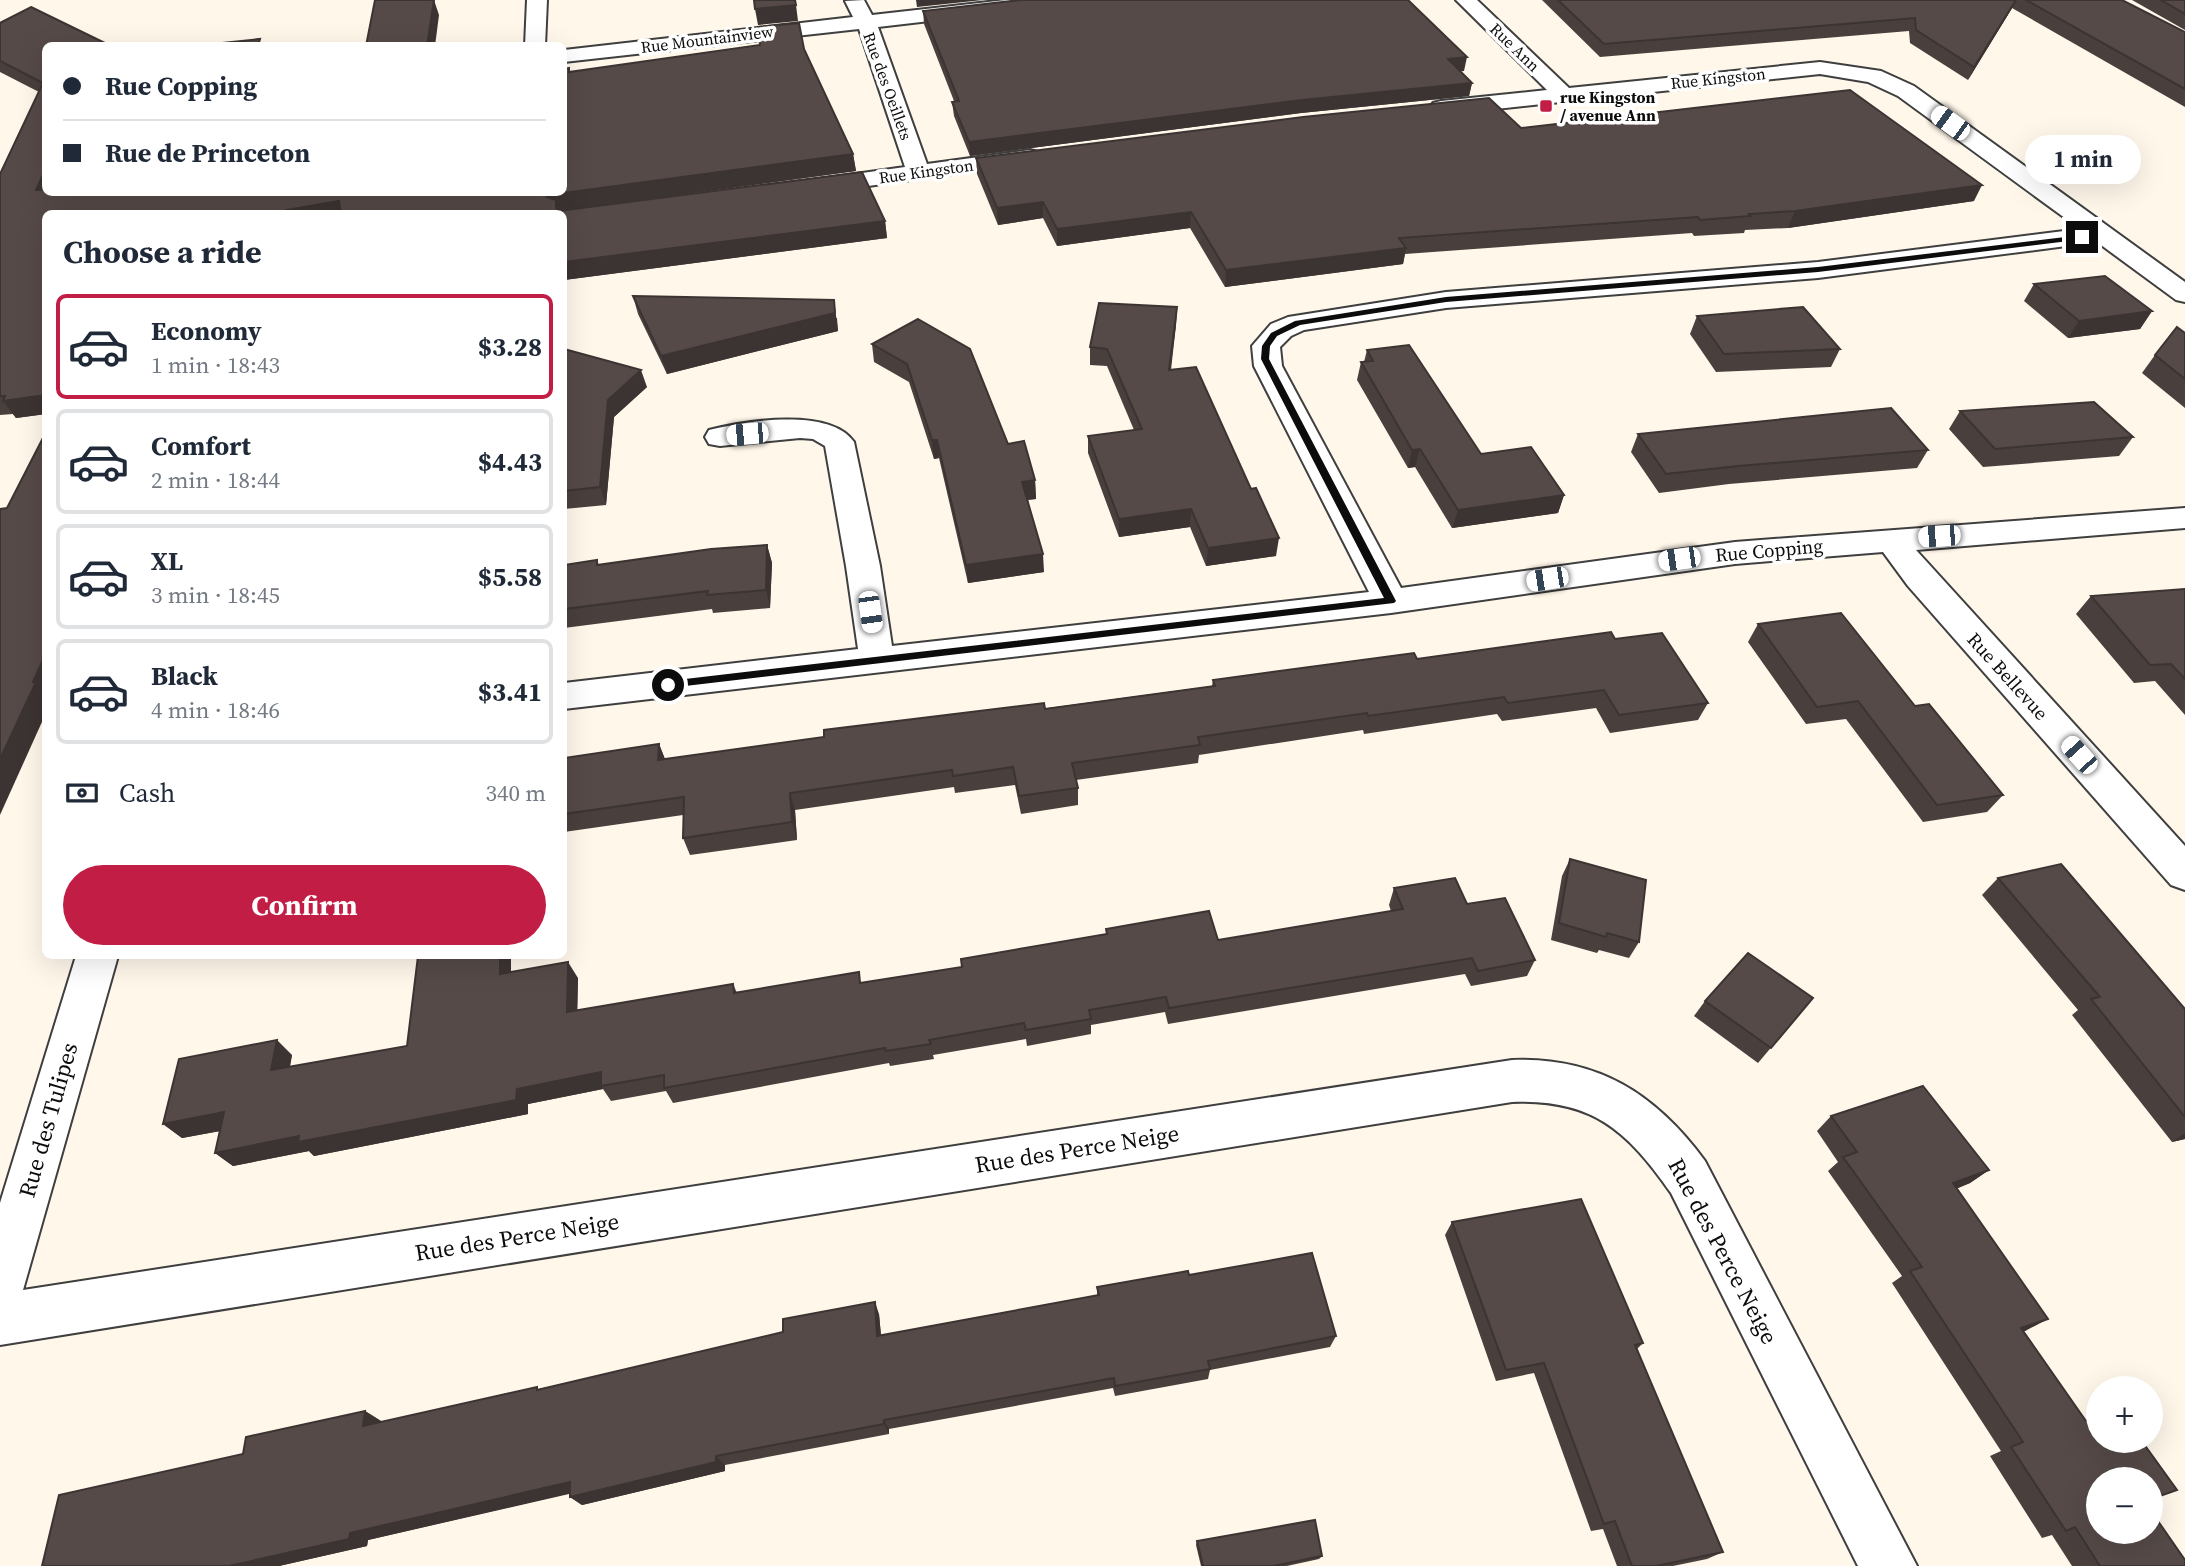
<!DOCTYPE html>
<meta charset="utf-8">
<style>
body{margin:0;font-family:"Source Serif 4",serif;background:#f2f2f3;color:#1f2937;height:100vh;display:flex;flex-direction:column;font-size:26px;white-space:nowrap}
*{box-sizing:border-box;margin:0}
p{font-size:23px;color:#747a83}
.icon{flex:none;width:38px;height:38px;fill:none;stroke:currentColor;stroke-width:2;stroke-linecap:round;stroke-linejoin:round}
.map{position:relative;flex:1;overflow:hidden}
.details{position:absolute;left:42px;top:210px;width:525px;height:749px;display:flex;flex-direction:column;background:#fff;border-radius:10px;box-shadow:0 7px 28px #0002}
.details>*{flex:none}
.hud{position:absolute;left:42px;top:42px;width:525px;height:154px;border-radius:10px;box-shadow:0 7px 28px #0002;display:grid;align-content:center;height:154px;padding:0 21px;background:#fff}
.buttons{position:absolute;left:2086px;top:1376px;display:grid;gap:14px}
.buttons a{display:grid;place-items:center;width:77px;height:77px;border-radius:50%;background:#fff;box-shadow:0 7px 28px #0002;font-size:35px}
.end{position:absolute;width:32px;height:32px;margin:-16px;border:9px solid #0c0c0c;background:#fff;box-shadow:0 0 0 4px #fff}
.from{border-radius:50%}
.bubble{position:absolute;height:49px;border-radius:24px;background:#fff;box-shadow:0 7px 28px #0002;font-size:23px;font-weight:700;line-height:49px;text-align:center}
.car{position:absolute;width:21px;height:42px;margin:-21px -10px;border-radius:9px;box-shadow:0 0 5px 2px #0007;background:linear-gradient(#fff 24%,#345 0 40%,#fff 0 76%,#345 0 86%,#fff 0)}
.hud b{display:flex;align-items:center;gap:24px;height:66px;font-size:26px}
.hud b+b{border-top:2px solid #e0e1e3}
.hud i{width:18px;height:18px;background:#1f2937}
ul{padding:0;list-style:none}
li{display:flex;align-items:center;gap:21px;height:105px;margin:0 14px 10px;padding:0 7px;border:4px solid #e0e1e3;border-radius:10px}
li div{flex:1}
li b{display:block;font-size:26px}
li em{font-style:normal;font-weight:700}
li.selected{border-color:#c21d45}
li>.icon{width:63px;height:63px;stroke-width:1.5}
h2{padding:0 21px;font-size:32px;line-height:84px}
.pay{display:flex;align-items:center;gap:18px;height:77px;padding:0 21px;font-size:26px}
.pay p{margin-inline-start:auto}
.cta{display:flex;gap:14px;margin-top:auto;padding:14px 21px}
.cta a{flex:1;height:80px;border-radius:42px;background:#c21d45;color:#fff;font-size:28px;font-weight:700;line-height:80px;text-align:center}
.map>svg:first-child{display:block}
</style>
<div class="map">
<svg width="2185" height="1566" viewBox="0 0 2185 1566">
<rect width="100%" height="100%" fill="#fff7ea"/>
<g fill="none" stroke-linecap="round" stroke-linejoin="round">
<!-- minor casing -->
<g stroke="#3f3f3f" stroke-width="4">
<g id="minor">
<path d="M527 0H547L545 46H525Z"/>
<path d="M864 0 872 15 1006 0H1069L1066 4 1059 6 878 27 927 164 1030 150 1038 152 1042 157 1038 162 812 194 803 192 800 187 803 182 812 180 905 167 859 29 564 62V50L853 17 845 1Z"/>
<path d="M1456 0H1477L1569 88 1820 62 1881 71 1914 86 2185 282V302L2176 300 2097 242 1818 278 1446 308 1304 330 1291 336 1280 347 1282 366 1401 588 1735 542 2185 508V528L1916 550 2185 846V890L2171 885 1908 586 1883 552 1735 564 1391 613 564 709V683L858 649 846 566 825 446 813 439 800 438 720 446 709 444 705 437 709 430C745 421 830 407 854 442L880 566 892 646 1369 592 1254 366 1252 346 1271 324 1288 317 1446 292 1818 262 2080 229 1898 96 1868 82 1820 74 1441 115 1433 113 1430 108 1433 103 1441 101 1547 90Z"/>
<path d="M76 956H118L23 1290 1512 1060C1597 1057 1655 1093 1705 1161L1917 1566H1858L1671 1193C1627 1130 1592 1099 1512 1102L0 1345V1203Z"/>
</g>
</g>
<!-- minor -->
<use href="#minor" fill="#fff" fill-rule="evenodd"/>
</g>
<!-- wall -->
<g fill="#49403d">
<path d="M1542 0H2122L2185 32V107L2012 8 1968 80 1910 43 1909 31 1600 57Z"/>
<path d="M2132 0H2185V30Z"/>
<path d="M923 11 1464 71H1460L1472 83 1469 96 1301 113 970 156 954 116 952 102 954 101 924 24Z"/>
<path d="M0 23 111 46 46 192H564L570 72 804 49 853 154 856 171 576 209 885 221 887 238 564 280V214H46V414L16 418 13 414 0 415V174L39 92 0 72Z"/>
<path d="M1521 128 1974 201 1788 228 1745 230 1744 233 1694 236 1692 233 1405 254 1403 264 1225 287 1190 228 1057 246 1043 218 998 225 977 174 976 158Z"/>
<path d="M2034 284 2152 311 2140 329 2068 338 2024 301Z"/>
<path d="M633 296 837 318 838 331 667 374 638 314Z"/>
<path d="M1177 307 1176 325 1171 370 1276 556 1206 566 1190 527 1119 537 1088 453V436L1134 430 1107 366 1090 365V347Z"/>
<path d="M1697 316 1840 349 1831 367 1716 372 1690 334Z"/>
<path d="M918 319 1035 480 1036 499 1028 500 1044 572 968 583 939 458 934 459 909 382 874 362 872 344Z"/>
<path d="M2185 333V408L2142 373 2155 355Z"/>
<path d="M564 349 647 387 614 417 606 505 564 509Z"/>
<path d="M1367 350 1481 454 1564 495 1558 513 1452 528 1415 467 1408 468 1357 380 1361 362H1364Z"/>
<path d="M1960 411 2133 437 2119 456 1983 467 1949 429Z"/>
<path d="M1638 434 1928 450 1917 468 1729 484 1659 493 1631 452Z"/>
<path d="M767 545 772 563 770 608 713 613 712 609 564 628V565L597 560 599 565Z"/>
<path d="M2185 589V715L2155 681 2134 683 2076 614 2091 596Z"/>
<path d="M1758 624 1915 706 2003 795 1987 812 1923 822 1846 719 1806 724 1748 642Z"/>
<path d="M1615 639 1708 703 1698 720 1610 733 1596 708 1502 721 1497 714 1364 734 1363 730 1199 755 1198 763 1076 780 1078 788V805L1021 814 1015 785 955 793 954 787 795 810 797 840 690 855 683 838V815L564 832V758L659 744 665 759 1212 686 1213 680Z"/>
<path d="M1570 859 1639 942 1629 958 1599 950 1597 953 1551 940 1562 876Z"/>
<path d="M1998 878 2185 1009V1139L2172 1142 2072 1015 2078 1010 1982 895Z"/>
<path d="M1394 888 1467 904 1535 960 1527 976 1471 986 1465 974 1168 1024 1165 1012 1091 1025V1034L1027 1046 1026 1039 933 1055 934 1059 890 1066 889 1063 673 1103 666 1091 611 1101 603 1089 528 1104V1114L314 1156 309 1151 233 1166 215 1153 220 1131 182 1138 163 1124 292 1055 290 1067 407 1046 511 972 578 978 577 1011 733 984 737 993 862 983 962 967 1106 934V929L1218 940 1391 911 1389 905Z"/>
<path d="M1813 998 1758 1063 1694 1016 1705 1001Z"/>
<path d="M1831 1116 1989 1170 1970 1183 1956 1189 2027 1330 2023 1332 2098 1479 2185 1566H2072L2052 1535 2042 1538 1990 1456 2001 1451 1892 1283 1902 1276 1828 1171 1838 1162 1817 1131Z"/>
<path d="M1452 1222 1643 1343 1637 1349 1723 1552 1707 1559 1673 1566H1617L1603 1529 1591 1531 1534 1373 1496 1381 1445 1235Z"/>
<path d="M1189 1275 1336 1336 1330 1347 1210 1370 1208 1379 1115 1396 1113 1388 889 1429V1434L725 1465V1471L582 1505 570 1497V1493L368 1540 367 1546 279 1566H42L243 1454 365 1411 381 1421V1422L539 1389 879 1314 881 1335 1097 1295V1287Z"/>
<path d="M1197 1541 1322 1556 1319 1559 1287 1566H1201L1196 1545Z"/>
</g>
<!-- shaded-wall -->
<g fill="#3c3432">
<path d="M434 0 439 15 435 46H427Z"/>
<path d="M916 0H983L917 7Z"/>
<path d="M2016 0 2012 8 1968 80 1974 67Z"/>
<path d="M796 5 798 21 758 25 755 9Z"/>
<path d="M1467 57 1464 71 1445 73 1448 59Z"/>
<path d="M1472 83 1469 96 1301 113 970 156 969 142 1302 100Z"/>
<path d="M853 154 856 171 559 211 553 214 547 197 549 195Z"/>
<path d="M46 168V192L36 190Z"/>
<path d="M1982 185 1974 201 1788 228 1795 211Z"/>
<path d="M339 201 345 214H278L287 210Z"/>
<path d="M1043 202V218L998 225 997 208Z"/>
<path d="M1191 212 1190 228 1057 246V229Z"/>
<path d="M885 221 887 238 564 280V262Z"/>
<path d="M1406 248 1403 264 1225 287 1226 270Z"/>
<path d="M834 300 838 331 667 374 661 356Z"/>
<path d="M1177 307 1176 325 1168 388 1169 370Z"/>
<path d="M2152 311 2140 329 2068 338 2079 321Z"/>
<path d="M641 370 647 387 614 417 606 505 600 487 608 400Z"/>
<path d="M46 395V414L16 418 3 401Z"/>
<path d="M932 440H937L939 458 934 459Z"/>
<path d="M1420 449 1415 467 1408 468 1412 450Z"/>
<path d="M1035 480 1036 499 1023 500 1022 482Z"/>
<path d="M1564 495 1558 513 1452 528 1458 510Z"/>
<path d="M1191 509 1190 527 1119 537V519Z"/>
<path d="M1279 538 1276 556 1206 566 1208 548Z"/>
<path d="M767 545 772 563 770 608 766 590Z"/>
<path d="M1043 554 1044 572 968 583 966 565Z"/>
<path d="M46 653V713L0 815V759Z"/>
<path d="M659 744 666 762 658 760Z"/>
<path d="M790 793 795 810 797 840 792 822Z"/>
<path d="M500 956H511V990L500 974Z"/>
<path d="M568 962 578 978 577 1028 567 1012Z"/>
<path d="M277 1040 292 1055 286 1085 271 1070Z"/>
<path d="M601 1072V1086L603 1089 528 1104V1114L314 1156 309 1151 233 1166 215 1153Z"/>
<path d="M224 1112 242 1127 182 1138 163 1124Z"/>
<path d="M2185 1133V1139L2172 1142Z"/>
<path d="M1989 1170 1970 1183 1935 1197 1953 1183Z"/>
<path d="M875 1302 879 1314 882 1347 877 1336Z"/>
<path d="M2048 1319 2027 1330 2000 1339 2021 1328Z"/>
<path d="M365 1411 381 1421 380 1436 363 1426Z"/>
<path d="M884 1420 889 1429V1434L884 1424Z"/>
<path d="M716 1456 725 1465V1471L582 1505 570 1497Z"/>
<path d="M570 1482 582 1491 368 1540 367 1546 279 1566H229L350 1533Z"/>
</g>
<!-- building -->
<g fill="#554a47" stroke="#3c3432" stroke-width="2">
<path d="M375 0H434L427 46H366Z"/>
<path d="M754 0H795L796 5 755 9Z"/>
<path d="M1020 0H1408L1467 57 1448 59 1472 83 1302 100 969 142 952 102 959 101 923 11Z"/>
<path d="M1558 0H2016L1974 67 1916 30 1915 18 1604 44Z"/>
<path d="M2026 0H2122L2185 32V89Z"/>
<path d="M2161 0H2185V14Z"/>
<path d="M31 7 111 46H46V168L36 190H46V192H564V69L569 68V72L760 45 758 27 799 23 804 49 853 154 549 195 547 197 556 200V208L559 211 862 172 885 221 564 262V214H341L339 201 287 210 278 214H46V395L3 401 5 396H0V174L43 83 0 61V23Z"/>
<path d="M260 39 258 46H193Z"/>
<path d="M1850 90 1982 185 1795 211 1749 214 1751 216 1700 220 1698 217 1399 238 1406 248 1226 270 1191 212 1057 229 1043 202 997 208 976 158 1303 117 1489 98 1521 128Z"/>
<path d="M2105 276 2152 311 2079 321 2034 284Z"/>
<path d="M633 296 834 300 835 313 661 356Z"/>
<path d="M1099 303 1177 307 1169 370 1196 367 1251 489 1256 488 1279 538 1208 548 1191 509 1119 519 1088 436 1142 429 1107 349 1090 347Z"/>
<path d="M1803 307 1840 349 1724 354 1697 316Z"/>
<path d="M918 319 970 349 1008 444 1024 441 1035 480 1022 482 1043 554 966 565 937 440H932L907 364 872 344Z"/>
<path d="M2177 327 2185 333V379L2155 355Z"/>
<path d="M1409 345 1481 454 1531 447 1564 495 1458 510 1420 449 1412 450 1361 362 1373 361 1367 350Z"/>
<path d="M564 349 641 370 608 400 600 487 564 491Z"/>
<path d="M2094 402 2133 437 1995 449 1960 411Z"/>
<path d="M1891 408 1928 450 1738 466 1666 474 1638 434Z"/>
<path d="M46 432V653L33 682H36L0 759V509L7 508Z"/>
<path d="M767 545 766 590 707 595 708 591 564 609V565L597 560V565L711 549Z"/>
<path d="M2185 589V679L2171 664 2150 665 2091 596Z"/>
<path d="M1841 613 1915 706 1929 704 2003 795 1937 805 1858 701 1817 707 1758 624Z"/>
<path d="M1611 632 1615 639 1662 633 1708 703 1619 715 1604 690 1508 703 1504 697 1368 716 1367 713 1198 737 1200 745 1072 763 1078 788 1019 796 1013 767 953 776 952 770 790 793 792 822 683 838 684 797 564 814V758L659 744 658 760 824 737V730L1044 703 1045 709 1215 686 1213 680 1414 653 1417 659Z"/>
<path d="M1570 859 1646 880 1639 942 1607 933 1606 937 1559 923Z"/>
<path d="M2061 864 2185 1009V1117L2091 999 2100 997 1998 878Z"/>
<path d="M1455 878 1467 904 1505 898 1535 960 1478 971 1472 958 1169 1008 1166 997 1089 1010 1091 1019 1026 1030 1024 1023 929 1040 931 1044 886 1051 885 1048 664 1088V1075L601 1086V1072L517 1089 516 1100 298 1142 299 1136 215 1153 224 1112 163 1124 179 1059 277 1040 271 1070 407 1046 418 956H500V974L568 962 567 1012 733 984 734 993 859 972 860 983 962 967 961 959 1107 934 1106 929 1209 911 1218 940 1403 909 1394 888Z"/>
<path d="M1748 953 1813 998 1771 1048 1705 1001Z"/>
<path d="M1923 1086 1989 1170 1953 1183 2048 1319 2021 1328 2086 1421 2098 1416V1440H2141L2177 1490 2151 1499V1479H2098V1531H2151V1511L2185 1560V1566H2100L2075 1527 2066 1531 2011 1447 2023 1442 1910 1271 1922 1267 1843 1157 1857 1152 1831 1116Z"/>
<path d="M1581 1199 1643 1343 1635 1345 1723 1552 1656 1566H1632L1615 1521 1604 1524 1544 1363 1506 1370 1452 1222Z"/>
<path d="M1312 1253 1336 1336 1208 1361 1210 1369 1115 1386 1114 1378 884 1420V1424L716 1456V1462L570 1497V1482L350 1533 349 1539 229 1566H42L59 1495 243 1454 246 1437 365 1411 363 1426 537 1387V1390L783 1332V1319L875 1302 877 1336 1099 1295 1097 1287 1188 1271 1189 1275Z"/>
<path d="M1315 1520 1322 1556 1273 1566H1203L1197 1541Z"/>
</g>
<!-- route -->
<path fill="#0c0c0c" d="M2082 235 2085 239 1818 272 1446 302 1300 325 1277 336 1270 346 1269 359 1396 601 1394 603 668 688 662 685 668 681 1384 598 1261 359 1262 346 1271 333 1295 321 1446 297 1818 267Z"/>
<!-- markers -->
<rect fill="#c21d45" stroke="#fff" stroke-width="2.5" x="1539" y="99" width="14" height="14" rx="3.5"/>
<g text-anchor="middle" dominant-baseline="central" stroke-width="7" stroke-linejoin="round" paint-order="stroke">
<!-- far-street labels -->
<g font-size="16" fill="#0c0c0c" stroke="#fff">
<text transform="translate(707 39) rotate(-7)">Rue Mountainview</text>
<text transform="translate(1515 47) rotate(44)">Rue Ann</text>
<text transform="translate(1718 78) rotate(-6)">Rue Kingston</text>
<text transform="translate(888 86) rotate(70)">Rue des Oeillets</text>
<text transform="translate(926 171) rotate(-8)">Rue Kingston</text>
</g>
<!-- far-poi labels -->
<g font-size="16" font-weight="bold" fill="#0c0c0c" stroke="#fff" text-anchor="start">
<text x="1560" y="97">rue Kingston<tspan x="1560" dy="18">/ avenue Ann</tspan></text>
</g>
<!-- street labels -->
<g font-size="19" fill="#0c0c0c" stroke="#fff">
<text transform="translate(1769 550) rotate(-5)">Rue Copping</text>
<text transform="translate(2008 676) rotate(48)">Rue Bellevue</text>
</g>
<!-- near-street labels -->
<g font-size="23" fill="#0c0c0c" stroke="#fff">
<text transform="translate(48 1120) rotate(-74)">Rue des Tulipes</text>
<text transform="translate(1077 1149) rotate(-9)">Rue des Perce Neige</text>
<text transform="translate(517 1237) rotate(-9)">Rue des Perce Neige</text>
<text transform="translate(1723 1251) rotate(62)">Rue des Perce Neige</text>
</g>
</g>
</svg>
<div class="buttons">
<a>+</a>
<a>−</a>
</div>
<i class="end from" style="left:668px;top:685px"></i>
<i class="end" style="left:2082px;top:237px"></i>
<div class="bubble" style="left:2025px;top:135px;width:116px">1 min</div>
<i class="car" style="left:1950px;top:123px;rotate:306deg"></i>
<i class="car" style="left:747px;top:434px;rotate:265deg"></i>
<i class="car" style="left:1939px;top:536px;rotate:266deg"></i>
<i class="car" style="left:1679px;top:559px;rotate:262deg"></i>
<i class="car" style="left:1547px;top:579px;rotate:261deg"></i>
<i class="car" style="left:870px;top:612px;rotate:172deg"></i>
<i class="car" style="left:2079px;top:755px;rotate:318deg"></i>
<div class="hud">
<b><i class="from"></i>Rue Copping</b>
<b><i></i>Rue de Princeton</b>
</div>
<section class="details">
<h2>Choose a ride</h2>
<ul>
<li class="selected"><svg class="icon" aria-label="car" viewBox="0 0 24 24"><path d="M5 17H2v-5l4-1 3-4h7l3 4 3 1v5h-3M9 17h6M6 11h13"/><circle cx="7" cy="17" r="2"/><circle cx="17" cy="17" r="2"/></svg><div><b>Economy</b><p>1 min · 18:43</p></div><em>$3.28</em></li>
<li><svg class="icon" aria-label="car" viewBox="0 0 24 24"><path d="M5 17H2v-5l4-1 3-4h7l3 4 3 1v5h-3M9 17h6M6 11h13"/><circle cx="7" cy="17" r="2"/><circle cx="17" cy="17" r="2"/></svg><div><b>Comfort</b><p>2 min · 18:44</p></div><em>$4.43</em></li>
<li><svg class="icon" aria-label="car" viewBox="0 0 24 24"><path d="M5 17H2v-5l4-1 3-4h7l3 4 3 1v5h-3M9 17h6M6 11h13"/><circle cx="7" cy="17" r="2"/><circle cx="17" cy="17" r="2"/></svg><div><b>XL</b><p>3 min · 18:45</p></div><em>$5.58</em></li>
<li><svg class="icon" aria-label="car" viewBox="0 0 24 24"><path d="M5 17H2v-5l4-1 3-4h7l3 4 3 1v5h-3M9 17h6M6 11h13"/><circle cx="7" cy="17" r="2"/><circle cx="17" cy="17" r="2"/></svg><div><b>Black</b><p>4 min · 18:46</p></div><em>$3.41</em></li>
</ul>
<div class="pay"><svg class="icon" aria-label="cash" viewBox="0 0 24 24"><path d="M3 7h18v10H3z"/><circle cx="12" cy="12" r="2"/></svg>Cash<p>340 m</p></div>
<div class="cta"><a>Confirm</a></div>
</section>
</div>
